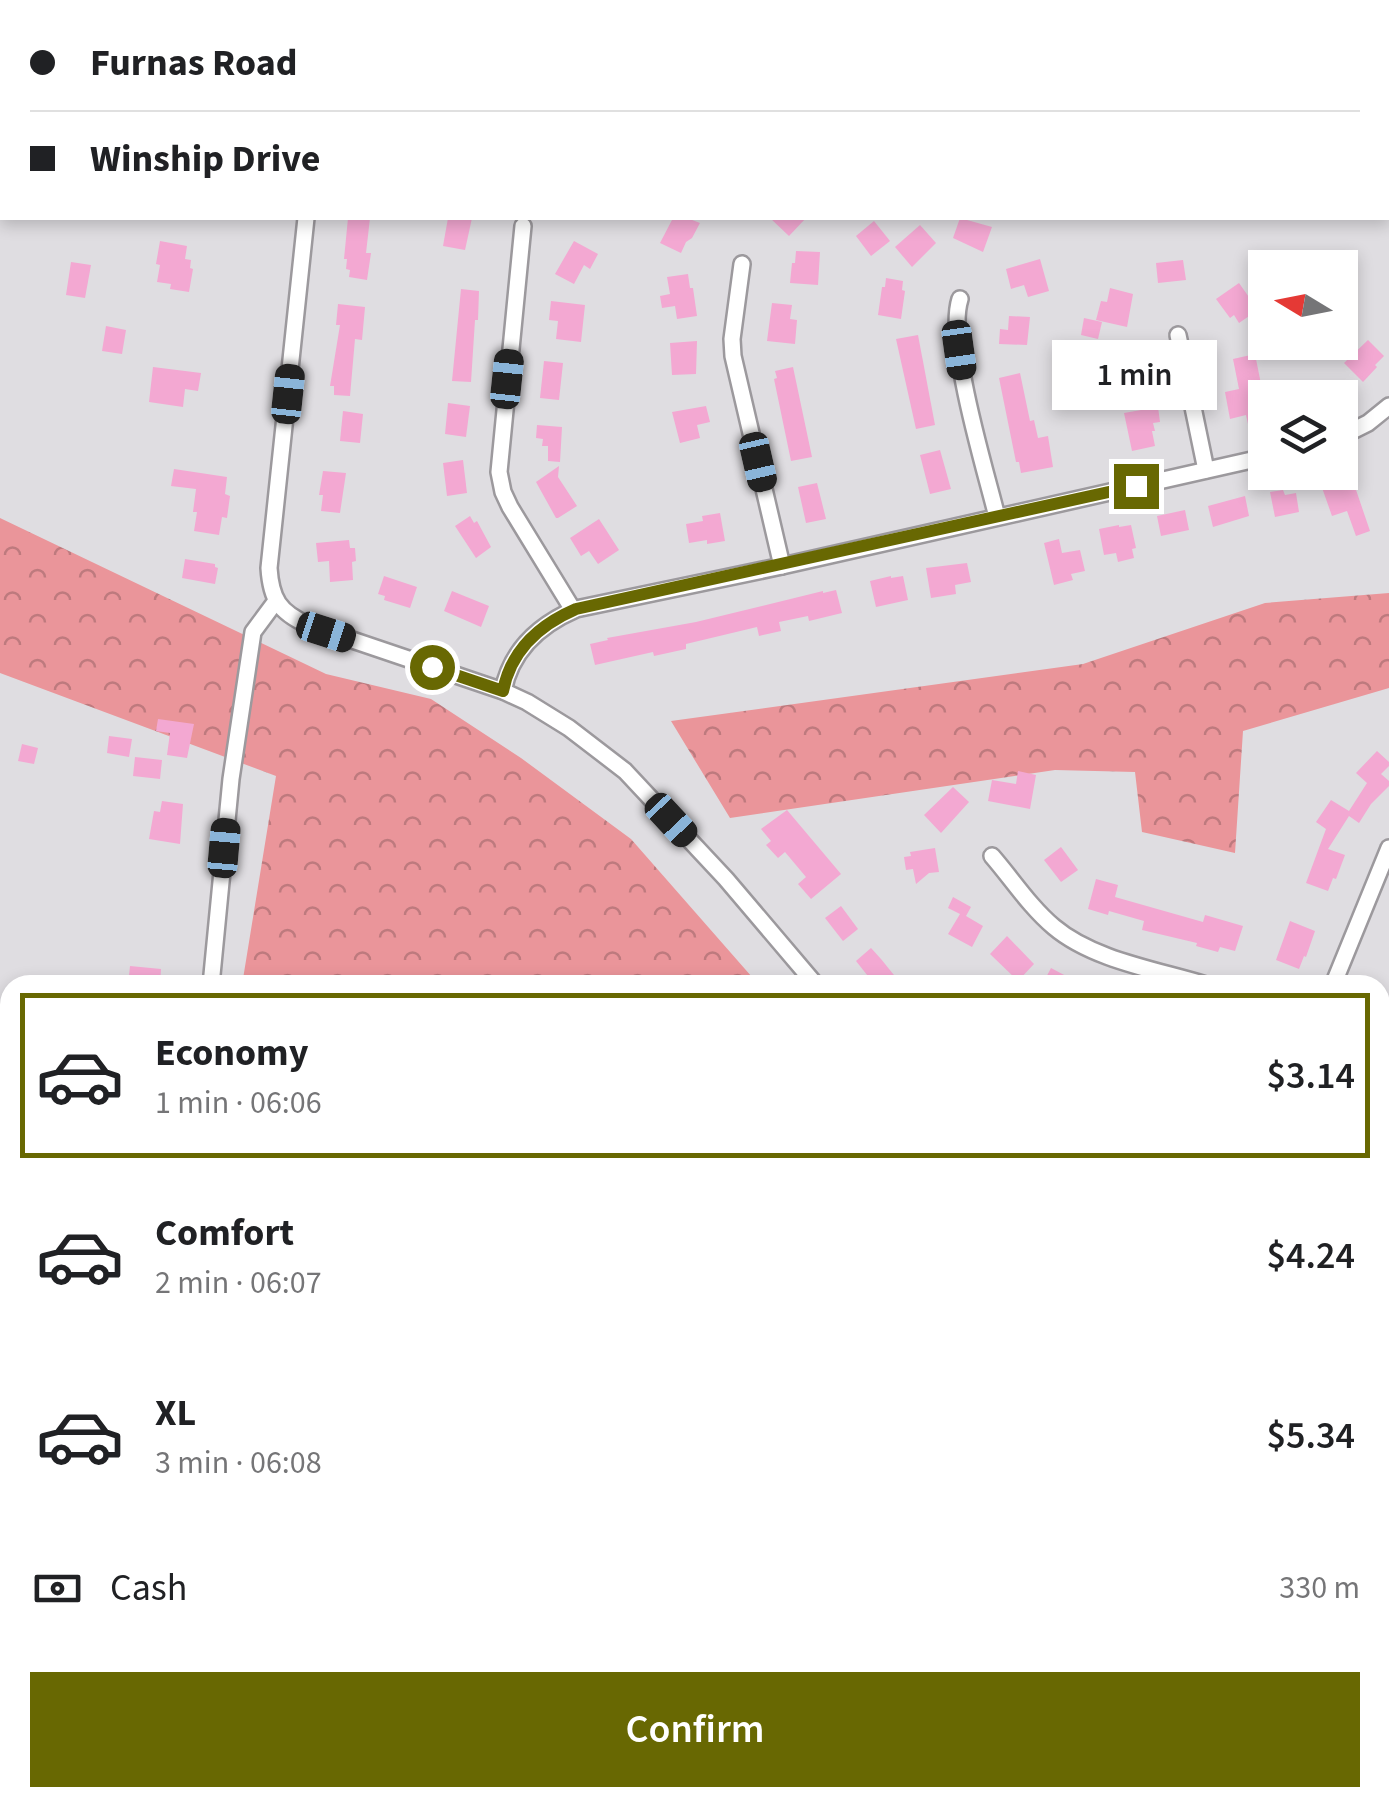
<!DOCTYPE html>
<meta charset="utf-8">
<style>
body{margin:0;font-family:"Source Sans 3",sans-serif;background:#f2f2f2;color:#202124;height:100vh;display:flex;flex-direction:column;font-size:38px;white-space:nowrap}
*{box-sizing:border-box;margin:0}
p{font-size:32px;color:#757577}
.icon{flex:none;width:55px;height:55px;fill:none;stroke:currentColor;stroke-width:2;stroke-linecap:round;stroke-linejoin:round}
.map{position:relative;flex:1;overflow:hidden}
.sheet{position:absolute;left:0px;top:975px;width:1390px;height:832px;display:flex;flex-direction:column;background:#fff;border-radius:30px 30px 0 0;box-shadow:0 5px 15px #0003}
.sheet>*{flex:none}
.hud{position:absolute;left:0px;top:0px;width:1390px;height:220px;box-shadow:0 5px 15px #0003;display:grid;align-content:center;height:220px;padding:0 30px;background:#fff}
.needle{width:65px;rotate:280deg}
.fabs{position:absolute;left:1248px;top:250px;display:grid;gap:20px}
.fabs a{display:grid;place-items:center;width:110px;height:110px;border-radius:0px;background:#fff;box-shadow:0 5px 15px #0003;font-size:50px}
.end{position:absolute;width:45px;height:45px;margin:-22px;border:12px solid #686802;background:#fff;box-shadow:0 0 0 5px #fff}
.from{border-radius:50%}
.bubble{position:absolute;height:70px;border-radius:0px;background:#fff;box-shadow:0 5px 15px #0003;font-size:32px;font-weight:600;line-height:70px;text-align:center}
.car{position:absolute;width:30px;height:60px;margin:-30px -15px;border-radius:12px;box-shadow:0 0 8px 2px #0007;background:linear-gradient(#222 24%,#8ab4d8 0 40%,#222 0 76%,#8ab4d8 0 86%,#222 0)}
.hud b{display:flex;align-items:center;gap:35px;height:95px;font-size:38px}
.hud b+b{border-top:2px solid #e0e0e0}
.hud i{width:25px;height:25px;background:#202124}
ul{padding:18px 0 0;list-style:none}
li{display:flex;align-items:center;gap:30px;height:165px;margin:0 20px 15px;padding:0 10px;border:5px solid transparent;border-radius:0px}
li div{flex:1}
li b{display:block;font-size:38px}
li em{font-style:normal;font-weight:600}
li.on{border-color:#686802}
li>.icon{width:90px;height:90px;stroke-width:1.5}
.pay{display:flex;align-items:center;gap:25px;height:110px;padding:0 30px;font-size:38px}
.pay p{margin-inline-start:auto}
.action{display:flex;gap:20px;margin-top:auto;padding:20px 30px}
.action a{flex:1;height:115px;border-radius:0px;background:#686802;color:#fff;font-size:40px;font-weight:600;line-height:115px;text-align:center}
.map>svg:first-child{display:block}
</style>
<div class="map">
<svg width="1389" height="1807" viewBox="0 0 1389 1807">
<defs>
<pattern id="forest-crowns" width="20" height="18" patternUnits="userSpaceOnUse" patternTransform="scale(2.5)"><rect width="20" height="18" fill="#ea959a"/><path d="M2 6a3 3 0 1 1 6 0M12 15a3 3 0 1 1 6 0" fill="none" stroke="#be7a7e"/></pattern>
<pattern id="park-dots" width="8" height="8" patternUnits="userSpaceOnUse" patternTransform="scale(2.5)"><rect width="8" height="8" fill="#eeb4b6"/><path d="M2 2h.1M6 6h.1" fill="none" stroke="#cc9b9c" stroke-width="1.8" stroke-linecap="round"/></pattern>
</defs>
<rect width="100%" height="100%" fill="#dfdde1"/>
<!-- forest -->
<g fill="url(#forest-crowns)">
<path d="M0 518 326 674 431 699 521 758 631 839 759 985H242L276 776 0 673Z"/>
<path d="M1389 593V688L1243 731 1235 853 1142 832 1135 772 1055 770 730 818 671 721 1083 664 1265 603Z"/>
<path d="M32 1798H997L995 1807H31Z"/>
</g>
<!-- park -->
<path fill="url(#park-dots)" d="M0 1681 10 1683V1798H32L31 1807H0Z"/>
<!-- building -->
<g fill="#f3a8d2">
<path d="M348 218H370L366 253H371L367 280 349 277 350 270 346 269 347 259H344Z"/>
<path d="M448 218H472L465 250 443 246Z"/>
<path d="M673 218H687L700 223 692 238 686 242 681 253 660 243Z"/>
<path d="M770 218H806L789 236Z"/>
<path d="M960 218 992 227 983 252 953 238Z"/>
<path d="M874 221 890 241 871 256 856 236Z"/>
<path d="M920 225 936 243 912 267 895 247Z"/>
<path d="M160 241 187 246 185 259 191 260 190 268 193 269 189 292 170 289 171 284 157 282 160 265 156 264Z"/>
<path d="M574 241 598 254 590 269 584 265 574 284 555 274Z"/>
<path d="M796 251 820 252 818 285 790 283 792 263H795Z"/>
<path d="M1040 259 1049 291 1028 297 1024 285 1011 289 1006 269Z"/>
<path d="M1183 260 1186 280 1158 283 1156 263Z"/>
<path d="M71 262 91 265 85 298 66 295Z"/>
<path d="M688 274 690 288H693L697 316 677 319 675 306 662 308 660 296 670 294 667 277Z"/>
<path d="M886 278 903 281 902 290 905 291 901 319 878 315 882 287H885Z"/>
<path d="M1239 283 1258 310 1239 323 1234 315 1230 318 1216 299Z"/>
<path d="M1110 288 1133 294 1127 327 1096 320 1101 301 1107 302Z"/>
<path d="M461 289 479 291 478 320H475L471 382 452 381Z"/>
<path d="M551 301 585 305 581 342 556 339 558 321 549 320Z"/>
<path d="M772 303 792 305 790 319 797 320 795 344 767 341Z"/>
<path d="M338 304 365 307 362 340 355 339 350 396 334 395V386H330L340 325H336Z"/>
<path d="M1009 316 1030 317 1027 345 999 344 1000 329 1008 330Z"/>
<path d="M1084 318 1102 322 1098 339 1081 335Z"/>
<path d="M106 326 126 330 122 354 102 351Z"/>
<path d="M918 335 935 425 916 429 896 339Z"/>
<path d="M1368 340 1384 356 1375 365 1377 367 1363 382 1344 363Z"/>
<path d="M697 341 696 374 672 375 670 343Z"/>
<path d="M1126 350 1143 383 1126 392 1108 360Z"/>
<path d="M1255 354 1265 404V421L1248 424 1246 415 1230 419 1225 392 1239 389 1233 359Z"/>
<path d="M544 361 563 363 559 400 540 398Z"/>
<path d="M153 367 201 373 198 391 185 389 183 407 149 402Z"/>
<path d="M793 367 812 457 791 461 774 379 777 378 775 371Z"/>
<path d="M1020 373 1030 421 1034 420 1038 438 1048 436 1053 467 1021 473 1019 462H1016L999 378Z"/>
<path d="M1324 382 1329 398H1287L1286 395Z"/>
<path d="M448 403 470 406 466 437 445 434Z"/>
<path d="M706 406 710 422 697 425 700 438 680 443 672 412Z"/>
<path d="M1158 407 1160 422 1153 423 1155 431H1152L1155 446 1132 451 1124 413Z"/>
<path d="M343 411 363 414 360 443 340 441Z"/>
<path d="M537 425 562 427 560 462 548 461V446H542L543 439 536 438Z"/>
<path d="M940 450 951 489 930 494 920 455Z"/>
<path d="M463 460 467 493 447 496 443 463Z"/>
<path d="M559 466 558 477 577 506 558 518H556L536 482Z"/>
<path d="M174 469 227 477 225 494 230 496 227 518 222 517 219 535 194 531 197 512H193L196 489 171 486Z"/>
<path d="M323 471 346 473 340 513 321 511 323 495H319Z"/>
<path d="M1336 476 1341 489 1354 484 1370 531 1356 536 1347 511 1332 516 1320 482Z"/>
<path d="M817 483 826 519 806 523 798 487Z"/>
<path d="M1283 490 1285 495 1296 493 1299 512 1275 517 1270 492Z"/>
<path d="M1245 496 1249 516 1213 527 1208 506Z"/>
<path d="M1185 510 1189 530 1161 536 1157 516Z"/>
<path d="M720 513 725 541 707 544V540L689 543 686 524 703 521 702 516Z"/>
<path d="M470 516 474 523 477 521 491 547 476 558 455 526Z"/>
<path d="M599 519 619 550 598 564 589 551 581 556 570 538Z"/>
<path d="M1119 525V527L1131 525 1136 548 1132 549 1134 558 1118 562 1116 553 1104 555 1099 529Z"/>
<path d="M1059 539 1062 553 1080 550 1085 571 1071 574 1073 580 1054 585 1044 543Z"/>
<path d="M349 540 350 548H355L356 561 352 562 353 580 330 582 329 561 318 562 316 543Z"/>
<path d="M185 559 215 564V567L218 568 215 584 182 578Z"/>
<path d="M967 563 971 582 955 585 956 594 931 598 926 568Z"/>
<path d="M384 576 417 587 410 608 384 600 385 596 378 594Z"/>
<path d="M891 576V578L903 576 908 600 876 607 870 581Z"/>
<path d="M836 590 842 613 809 621 808 616 779 622 781 631 759 636 757 627 686 644V649L654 656 653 652 595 665 590 644 608 640 607 638 696 622 823 591V593Z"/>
<path d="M452 591 489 606 481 627 444 611Z"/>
<path d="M158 719 194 724 187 758 167 755 170 733 156 731Z"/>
<path d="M109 736 132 739 129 757 107 753Z"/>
<path d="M22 744 38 748 34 764 18 761Z"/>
<path d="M1377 751 1389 762V766L1381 774 1389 781V786L1371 804 1359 823 1349 816 1328 849 1345 855 1336 879 1333 878 1328 891 1306 883 1326 829 1316 822 1331 800 1349 811 1367 783 1356 773Z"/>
<path d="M135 757 162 760 160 779 133 776Z"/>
<path d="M1018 771 1036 775 1030 809 988 801 992 780 1016 784Z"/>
<path d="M953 787 969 802 941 833 924 815Z"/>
<path d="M162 801 183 804 180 844 149 839 154 811 160 812Z"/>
<path d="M787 810 841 874 811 899 798 884 806 877 785 852 778 858 766 845 771 841 761 829Z"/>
<path d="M1061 847 1078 870 1061 882 1044 860Z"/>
<path d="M935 848 939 872 929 873 916 884 913 869 906 870 904 857 911 856 910 852Z"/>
<path d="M1096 879 1118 885 1115 897 1203 922 1205 915 1243 926 1235 951 1220 947 1218 952 1196 946 1197 943 1142 930 1144 921 1109 911 1108 915 1088 909Z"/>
<path d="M953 897 971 907 966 916 983 926 972 947 948 934 960 914 948 908Z"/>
<path d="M841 906 858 929 843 941 825 918Z"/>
<path d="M1290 921 1315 931 1306 957 1304 956 1299 969 1276 960Z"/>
<path d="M1007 936 1034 964 1018 981 990 954Z"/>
<path d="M871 948 881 959 902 985H875L856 961Z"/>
<path d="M130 966 161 969 160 985H128Z"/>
<path d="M1051 968 1083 985H1042Z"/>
</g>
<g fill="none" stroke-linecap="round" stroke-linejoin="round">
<!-- minor casing -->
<g stroke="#9c999d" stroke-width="20">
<g id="minor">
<path d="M334 0 348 2"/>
<path d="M648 0 650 2"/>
<path d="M554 2 560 0"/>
<path d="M923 2 924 0"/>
<path d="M1377 2 1378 0"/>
<path d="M1388 144H1389"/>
<path d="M306 218 269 568C271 599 279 612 308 625L503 691 527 702 569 728 625 771 726 879 816 985"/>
<path d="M523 226 499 472 503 492 510 507 573 610"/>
<path d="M742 264 732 339 733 356 782 566"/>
<path d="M960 299C946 343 985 468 997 517"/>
<path d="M1178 335 1206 470"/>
<path d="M1340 437 1368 423 1389 406"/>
<path d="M503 691C511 650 539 625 576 609L782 566 1265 457"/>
<path d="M992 856C1012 879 1030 907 1054 927 1093 960 1157 970 1206 985"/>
<path d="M211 985 231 779 253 632 276 601"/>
<path d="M1333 985 1389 848"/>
<path d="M1380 1256 1389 1258"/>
<path d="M1380 1503 1389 1502"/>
<path d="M1018 1807 1020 1798"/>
<path d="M1240 1807 1242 1798"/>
</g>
</g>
<!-- minor -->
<use href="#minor" stroke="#fff" stroke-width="15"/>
</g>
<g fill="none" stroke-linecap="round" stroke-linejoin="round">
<!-- route -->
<path stroke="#686802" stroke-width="12" d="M432 667 503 691C511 650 539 625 576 609L1136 486"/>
</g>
</svg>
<div class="fabs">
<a><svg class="needle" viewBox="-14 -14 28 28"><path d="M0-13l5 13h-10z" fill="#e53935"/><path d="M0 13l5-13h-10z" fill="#757577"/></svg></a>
<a><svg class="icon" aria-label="layers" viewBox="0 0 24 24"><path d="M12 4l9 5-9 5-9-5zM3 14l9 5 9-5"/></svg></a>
</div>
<i class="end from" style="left:432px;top:667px"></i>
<i class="end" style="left:1136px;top:486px"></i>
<div class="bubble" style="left:1052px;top:340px;width:165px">1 min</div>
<i class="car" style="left:959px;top:350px;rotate:172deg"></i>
<i class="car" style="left:507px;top:379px;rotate:6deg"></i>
<i class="car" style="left:288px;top:394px;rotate:6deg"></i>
<i class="car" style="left:758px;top:462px;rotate:167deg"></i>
<i class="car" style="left:326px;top:632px;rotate:108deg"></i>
<i class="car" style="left:671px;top:820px;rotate:137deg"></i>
<i class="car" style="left:224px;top:848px;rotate:5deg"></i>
<div class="hud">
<b><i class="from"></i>Furnas Road</b>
<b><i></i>Winship Drive</b>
</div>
<section class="sheet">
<ul>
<li class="on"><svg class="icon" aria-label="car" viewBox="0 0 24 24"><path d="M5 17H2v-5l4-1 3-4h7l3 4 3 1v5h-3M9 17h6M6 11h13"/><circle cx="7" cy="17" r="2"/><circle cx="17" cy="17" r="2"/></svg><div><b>Economy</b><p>1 min · 06:06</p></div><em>$3.14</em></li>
<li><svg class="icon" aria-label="car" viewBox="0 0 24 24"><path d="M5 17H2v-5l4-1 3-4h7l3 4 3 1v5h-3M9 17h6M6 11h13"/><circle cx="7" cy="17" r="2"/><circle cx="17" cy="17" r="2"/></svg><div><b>Comfort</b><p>2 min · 06:07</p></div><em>$4.24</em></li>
<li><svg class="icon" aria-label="car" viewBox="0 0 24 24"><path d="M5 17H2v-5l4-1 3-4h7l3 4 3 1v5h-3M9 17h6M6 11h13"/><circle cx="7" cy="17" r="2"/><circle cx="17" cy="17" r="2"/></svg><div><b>XL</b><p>3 min · 06:08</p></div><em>$5.34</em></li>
</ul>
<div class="pay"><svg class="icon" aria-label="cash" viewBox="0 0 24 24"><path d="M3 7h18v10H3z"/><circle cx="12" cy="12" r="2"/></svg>Cash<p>330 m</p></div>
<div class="action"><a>Confirm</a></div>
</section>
</div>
